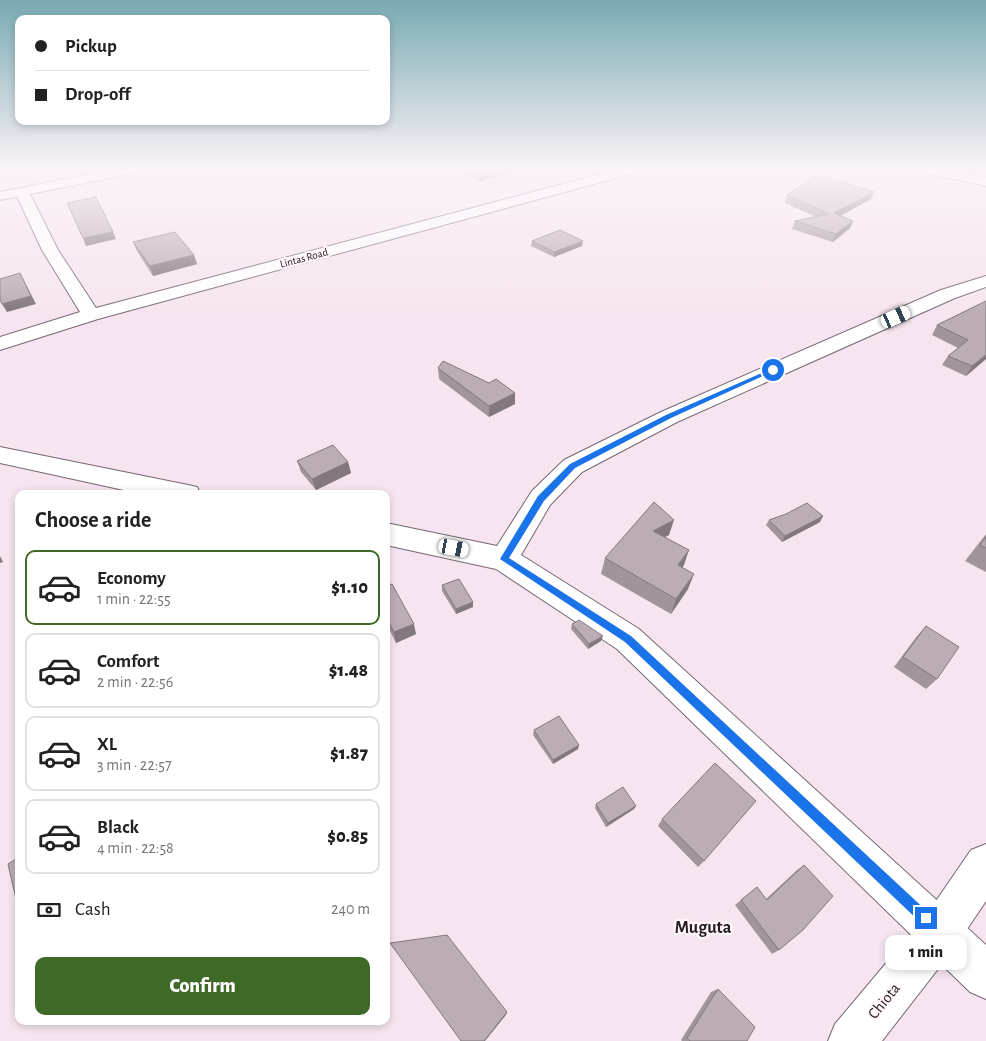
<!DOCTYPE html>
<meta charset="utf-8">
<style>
body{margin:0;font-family:"Alegreya Sans",sans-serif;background:#f6f6f6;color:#222;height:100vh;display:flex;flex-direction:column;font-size:19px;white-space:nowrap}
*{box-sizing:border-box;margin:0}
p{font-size:16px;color:#767676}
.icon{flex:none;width:28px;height:28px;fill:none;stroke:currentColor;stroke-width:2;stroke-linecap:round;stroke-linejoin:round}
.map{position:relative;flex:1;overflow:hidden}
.side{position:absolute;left:15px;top:490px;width:375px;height:535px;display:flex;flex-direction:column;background:#fff;border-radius:10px;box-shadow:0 2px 8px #0003}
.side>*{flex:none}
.top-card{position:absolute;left:15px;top:15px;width:375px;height:110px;border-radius:10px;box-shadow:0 2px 8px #0003;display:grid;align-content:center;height:110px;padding:0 20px;background:#fff}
.end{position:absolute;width:22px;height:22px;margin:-11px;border:6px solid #1a73e8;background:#fff;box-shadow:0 0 0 2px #fff}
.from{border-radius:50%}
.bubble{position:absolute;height:35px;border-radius:10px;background:#fff;box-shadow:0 2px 8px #0003;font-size:16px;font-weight:800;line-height:35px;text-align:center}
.car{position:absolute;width:15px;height:30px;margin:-15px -8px;border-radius:6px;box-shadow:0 0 4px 1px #0007;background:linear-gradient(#fff 24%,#345 0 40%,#fff 0 76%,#345 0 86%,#fff 0)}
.top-card b{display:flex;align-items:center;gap:18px;height:48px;font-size:19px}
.top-card b+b{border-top:1px solid #e0e0e0}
.top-card i{width:12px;height:12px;background:#222}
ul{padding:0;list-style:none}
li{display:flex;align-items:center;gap:15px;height:75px;margin:0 10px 8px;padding:0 10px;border:2px solid #e0e0e0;border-radius:10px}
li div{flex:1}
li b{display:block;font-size:19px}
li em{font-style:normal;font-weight:800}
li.on{border-color:#3e6926}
li>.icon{width:45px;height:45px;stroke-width:1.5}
h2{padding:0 20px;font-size:22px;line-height:60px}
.pay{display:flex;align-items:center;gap:12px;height:55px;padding:0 20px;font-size:19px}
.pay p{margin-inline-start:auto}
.primary-button{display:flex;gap:10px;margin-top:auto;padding:10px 20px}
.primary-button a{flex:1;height:58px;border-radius:10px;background:#3e6926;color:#fff;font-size:20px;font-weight:800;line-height:58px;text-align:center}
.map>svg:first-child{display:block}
</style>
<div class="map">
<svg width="986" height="1041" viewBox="0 0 986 1041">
<rect width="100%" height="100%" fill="#f6e5f0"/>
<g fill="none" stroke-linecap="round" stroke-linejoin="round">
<!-- minor casing -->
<g stroke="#766771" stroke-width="2">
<g id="minor">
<path d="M623 168H644L642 171 98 319 0 350V337L80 312 42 250 15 192 17 189H27L29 192 58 250 96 308Z"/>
<path d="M986 276V287L955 298 677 422 582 472 550 505 521 555 639 629 986 945V999L970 992 617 649 496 569 386 545V523L497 546 532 491 564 460 661 412 941 290Z"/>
<path d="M0 447 188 485 197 487 201 494H142L0 463Z"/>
</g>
</g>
<!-- tertiary casing -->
<g stroke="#766771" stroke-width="2">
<g id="tertiary">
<path d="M121 168H147L140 172 0 200V192Z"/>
<path d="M915 168H939L986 178V186L917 171Z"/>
<path d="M986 844V901L955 947 882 1041H828L835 1024 925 917 971 850Z"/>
</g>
</g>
<!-- minor -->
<use href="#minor" fill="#fff" fill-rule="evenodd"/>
<!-- tertiary -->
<use href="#tertiary" fill="#fff" fill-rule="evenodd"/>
</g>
<!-- wall -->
<g fill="#a2949d">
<path d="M454 168H507L509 173 479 182Z"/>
<path d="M787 195 871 199 840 216 853 221 850 228 833 242 792 229 795 221 816 217 785 203Z"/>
<path d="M532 241 582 246 554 257 531 246Z"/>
<path d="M133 242 197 264 153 276 137 251Z"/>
<path d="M986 301V359L966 376 942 365 948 356 958 348 932 335 937 325Z"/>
<path d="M438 368 515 404 489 417 439 379Z"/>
<path d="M297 461 348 462 351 473 316 490 301 472Z"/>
<path d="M769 520 820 522 782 542 766 525Z"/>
<path d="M986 534V572L965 561Z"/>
<path d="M669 535 665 537 684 565 682 567 688 589 671 614 601 574 605 558Z"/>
<path d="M442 585 473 607 456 614 442 591Z"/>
<path d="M386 586 416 634 396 643 386 623Z"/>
<path d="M572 624 601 641 588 649 571 629Z"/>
<path d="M926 626 937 679 926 689 894 667 917 636Z"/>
<path d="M534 730 578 749 553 764 533 735Z"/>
<path d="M596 804 634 809 606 827 595 808Z"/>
<path d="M662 819 704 861 698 867 658 826Z"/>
<path d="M804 865 779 950 772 954 735 905 757 887 766 899 797 870Z"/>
<path d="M718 989 747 1041H682L681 1040 711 992Z"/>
</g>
<!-- shaded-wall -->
<g fill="#84787f">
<path d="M509 169V173L479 182V177Z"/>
<path d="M874 192 871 199 831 221 834 213Z"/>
<path d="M853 221 850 228 833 242 836 234Z"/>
<path d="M113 232 116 239 86 246 83 238Z"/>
<path d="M583 241 582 246 554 257V252Z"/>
<path d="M194 255 197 264 153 276 150 266Z"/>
<path d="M20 273 36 304 7 312 2 304Z"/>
<path d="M986 355V359L966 376 972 366Z"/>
<path d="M515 393V404L489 417V406Z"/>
<path d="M348 462 351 473 316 490 312 479Z"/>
<path d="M823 516 820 522 782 542 785 536Z"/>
<path d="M674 520 669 535 648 546 653 531Z"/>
<path d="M689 550 684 565 673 580 678 565Z"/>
<path d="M0 556 3 562 0 563Z"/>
<path d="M694 574 688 589 671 614 676 599Z"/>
<path d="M473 602V607L456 614V609Z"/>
<path d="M414 624 416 634 396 643 394 632Z"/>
<path d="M603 636 601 641 588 649 589 644Z"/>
<path d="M579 745 578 749 553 764V760Z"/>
<path d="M636 806 634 809 606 827 608 823Z"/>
<path d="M507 1012 506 1015 485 1041H484Z"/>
</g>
<!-- building -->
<g fill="#bcacb6" stroke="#84787f">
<path d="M462 168H507L509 169 479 177Z"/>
<path d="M818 175 874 192 834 213 853 221 836 234 795 221 829 214 787 195Z"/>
<path d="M96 197 113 232 83 238 67 203Z"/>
<path d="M560 230 583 241 554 252 532 241Z"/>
<path d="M175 232 194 255 150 266 133 242Z"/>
<path d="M20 273 31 296 2 304 0 300V279Z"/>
<path d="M986 301V355L972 366 948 356 968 340 937 325Z"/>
<path d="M443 361 489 383 496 379 515 393 489 406 438 368Z"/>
<path d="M333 445 348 462 312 479 297 461Z"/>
<path d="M654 502 674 520 653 531 689 550 678 565 694 574 676 599 605 558Z"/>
<path d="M807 503 823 516 785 536 769 520 786 514Z"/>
<path d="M986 537V548L980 545Z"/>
<path d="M459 579 473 602 456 609 442 585Z"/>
<path d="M392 584 414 624 394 632 386 617V586Z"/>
<path d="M579 620 603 636 589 644 572 624Z"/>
<path d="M926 626 959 647 937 679 903 657Z"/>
<path d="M559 716 579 745 553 760 534 730Z"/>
<path d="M715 763 756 801 704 861 662 819Z"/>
<path d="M623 787 636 806 608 823 596 804Z"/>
<path d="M19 857V907L18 908 8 864Z"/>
<path d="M804 865 833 896 803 930 779 950 741 900 757 887 767 900Z"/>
<path d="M447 935 507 1012 484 1041H461L390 943Z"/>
<path d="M718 989 755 1027 747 1041H690L687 1038Z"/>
</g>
<!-- sky -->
<linearGradient id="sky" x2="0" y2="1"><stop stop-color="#79aab2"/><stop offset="0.54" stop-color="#fbf3f8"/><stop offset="1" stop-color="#fbf3f8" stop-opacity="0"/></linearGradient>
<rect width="986" height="313" fill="url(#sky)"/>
<!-- route -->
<path fill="#1a73e8" d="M771 369 776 370 671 418 575 468 544 501 509 558 631 636 930 914 932 918 930 923 926 925 921 923 625 642 500 559 538 496 570 464 666 415Z"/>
<g text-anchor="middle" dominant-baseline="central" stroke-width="4.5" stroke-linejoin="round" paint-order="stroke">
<!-- far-street labels -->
<g font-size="11" fill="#262024" stroke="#fff5fb">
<text transform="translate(304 258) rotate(-15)">Lintas Road</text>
</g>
<!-- near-street labels -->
<g font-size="16" fill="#262024" stroke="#fff5fb">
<text transform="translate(884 1001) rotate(-51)">Chiota</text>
</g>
<!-- near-neighbourhood labels -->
<g font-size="18" font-weight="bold" fill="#262024" stroke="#fff5fb">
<text x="703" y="928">Muguta</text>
</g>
</g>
</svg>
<i class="end from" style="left:773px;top:370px"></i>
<i class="end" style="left:926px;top:918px"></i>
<div class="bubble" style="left:885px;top:935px;width:82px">1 min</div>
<i class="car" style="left:896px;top:317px;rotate:66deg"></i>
<i class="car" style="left:454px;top:548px;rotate:101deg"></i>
<div class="top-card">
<b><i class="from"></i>Pickup</b>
<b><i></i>Drop-off</b>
</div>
<section class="side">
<h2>Choose a ride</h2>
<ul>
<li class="on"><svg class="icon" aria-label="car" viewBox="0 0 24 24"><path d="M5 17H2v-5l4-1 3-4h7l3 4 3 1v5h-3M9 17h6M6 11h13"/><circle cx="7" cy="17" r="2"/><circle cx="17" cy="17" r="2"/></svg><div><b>Economy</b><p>1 min · 22:55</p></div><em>$1.10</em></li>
<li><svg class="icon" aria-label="car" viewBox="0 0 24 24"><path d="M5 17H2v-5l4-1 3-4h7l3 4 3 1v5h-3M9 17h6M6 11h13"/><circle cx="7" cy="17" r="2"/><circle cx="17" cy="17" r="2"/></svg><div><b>Comfort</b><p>2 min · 22:56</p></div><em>$1.48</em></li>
<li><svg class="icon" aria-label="car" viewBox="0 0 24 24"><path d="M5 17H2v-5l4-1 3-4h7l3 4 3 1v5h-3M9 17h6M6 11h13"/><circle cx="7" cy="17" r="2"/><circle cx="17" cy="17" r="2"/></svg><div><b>XL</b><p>3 min · 22:57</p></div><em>$1.87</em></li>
<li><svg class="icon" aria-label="car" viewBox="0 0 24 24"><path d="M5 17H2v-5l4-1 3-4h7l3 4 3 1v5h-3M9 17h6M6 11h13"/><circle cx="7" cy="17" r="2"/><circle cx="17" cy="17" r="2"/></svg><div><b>Black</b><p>4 min · 22:58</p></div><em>$0.85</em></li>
</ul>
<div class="pay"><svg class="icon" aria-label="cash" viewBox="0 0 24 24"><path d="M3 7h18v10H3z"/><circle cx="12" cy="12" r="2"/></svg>Cash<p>240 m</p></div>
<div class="primary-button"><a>Confirm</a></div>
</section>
</div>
